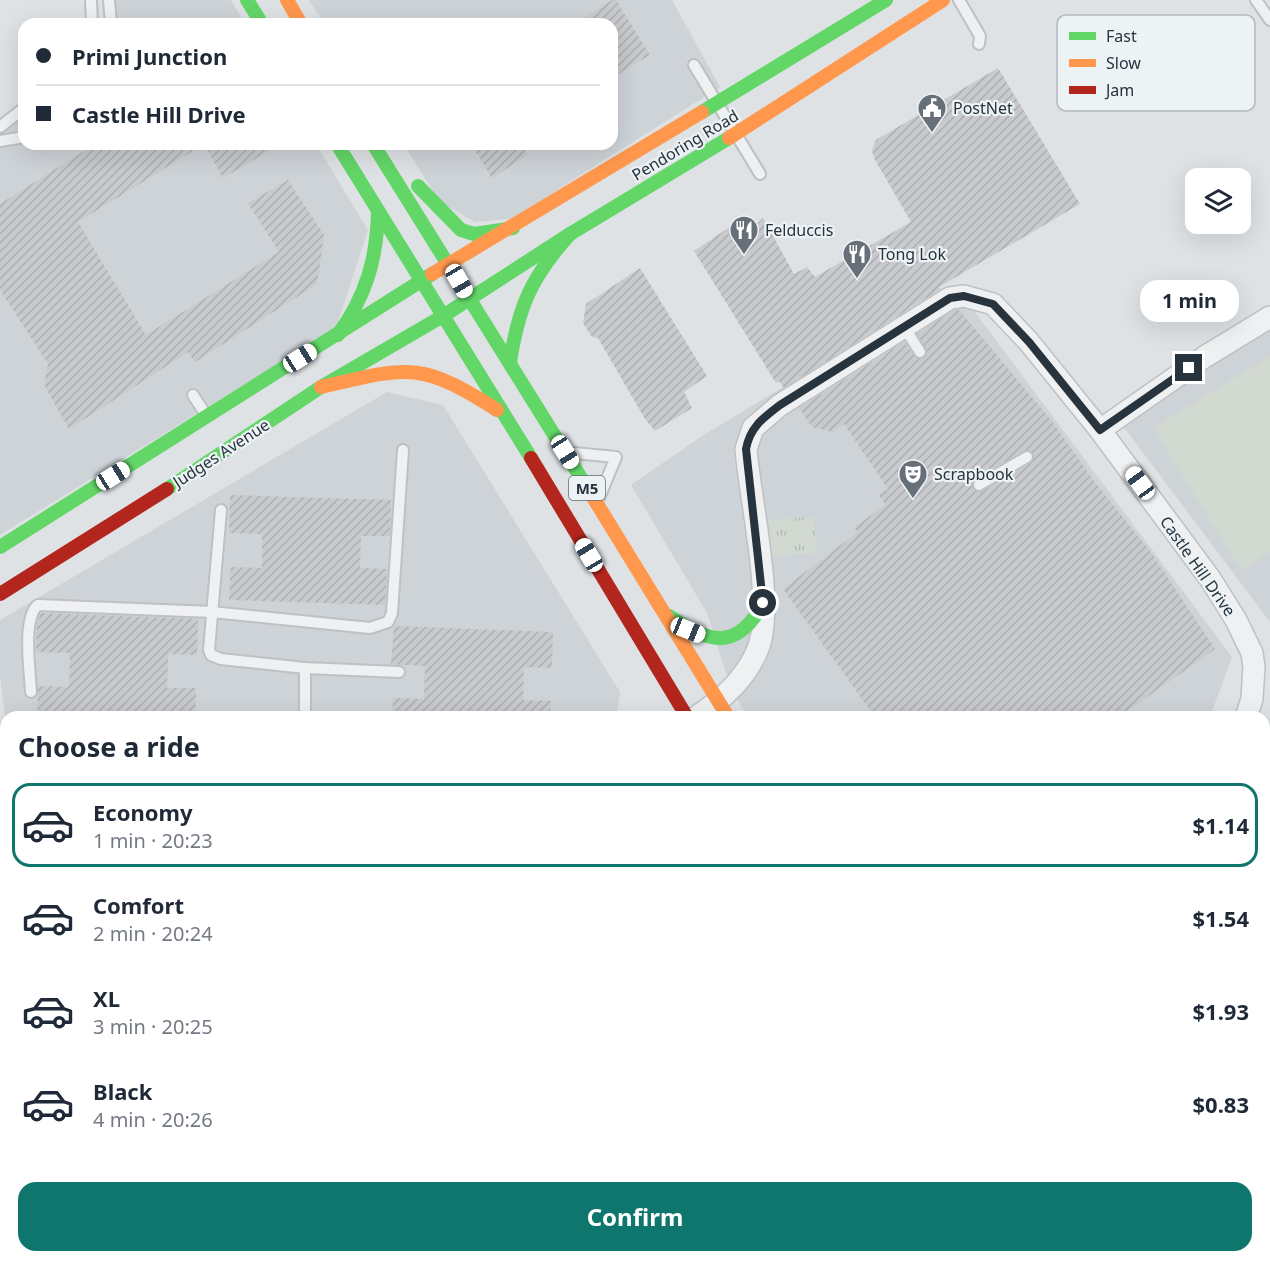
<!DOCTYPE html>
<meta charset="utf-8">
<style>
body{margin:0;font-family:"Noto Sans",sans-serif;background:#f6f6f7;color:#1f2937;height:100vh;display:flex;flex-direction:column;font-size:22px;white-space:nowrap}
*{box-sizing:border-box;margin:0}
p{font-size:20px;color:#747a83}
.icon{flex:none;width:33px;height:33px;fill:none;stroke:currentColor;stroke-width:2;stroke-linecap:round;stroke-linejoin:round}
.map{position:relative;flex:1;overflow:hidden}
.panel{position:absolute;left:0px;top:711px;width:1270px;height:552px;display:flex;flex-direction:column;background:#fff;border-radius:18px 18px 0 0;box-shadow:0 6px 24px #0002}
.panel>*{flex:none}
.banner{position:absolute;left:18px;top:18px;width:600px;height:132px;border-radius:18px;box-shadow:0 6px 24px #0002;display:grid;align-content:center;height:132px;padding:0 18px;background:#fff}
.fabs{position:absolute;left:1185px;top:168px;display:grid;gap:12px}
.fabs a{display:grid;place-items:center;width:66px;height:66px;border-radius:12px;background:#fff;box-shadow:0 6px 24px #0002;font-size:30px}
.end{position:absolute;width:27px;height:27px;margin:-14px;border:8px solid #27333d;background:#fff;box-shadow:0 0 0 3px #fff}
.from{border-radius:50%}
.bubble{position:absolute;height:42px;border-radius:18px;background:#fff;box-shadow:0 6px 24px #0002;font-size:20px;font-weight:700;line-height:42px;text-align:center}
.car{position:absolute;width:18px;height:36px;margin:-18px -9px;border-radius:8px;box-shadow:0 0 4px 2px #0007;background:linear-gradient(#fff 24%,#345 0 40%,#fff 0 76%,#345 0 86%,#fff 0)}
.banner b{display:flex;align-items:center;gap:21px;height:57px;font-size:22px}
.banner b+b{border-top:2px solid #e0e1e3}
.banner i{width:15px;height:15px;background:#1f2937}
ul{padding:0;list-style:none}
li{display:flex;align-items:center;gap:18px;height:84px;margin:0 12px 9px;padding:0 6px;border:3px solid transparent;border-radius:18px}
li div{flex:1}
li b{display:block;font-size:22px}
li em{font-style:normal;font-weight:700}
li.on{border-color:#0f766e}
li>.icon{width:54px;height:54px;stroke-width:1.5}
h2{padding:0 18px;font-size:27px;line-height:72px}
.cta{display:flex;gap:12px;margin-top:auto;padding:12px 18px}
.cta a{flex:1;height:69px;border-radius:18px;background:#0f766e;color:#fff;font-size:24px;font-weight:700;line-height:69px;text-align:center}
.map>svg:first-child{display:block}
</style>
<div class="map">
<svg width="1270" height="1263" viewBox="0 0 1270 1263">
<defs>
<pattern id="park-tufts" width="24" height="20" patternUnits="userSpaceOnUse" patternTransform="scale(1.5)"><rect width="24" height="20" fill="#d2d9d0"/><path d="M3 7l-1-3M5 7V3M7 7l1-3M15 17l-1-3M17 17v-4M19 17l1-3" fill="none" stroke="#b4bbb4"/></pattern>
<pattern id="building-hatch" width="6" height="6" patternUnits="userSpaceOnUse" patternTransform="scale(1.5)"><rect width="6" height="6" fill="#c8cacd"/><path d="M-1 1l2-2M0 6l6-6M5 7l2-2" fill="none" stroke="#acaeb1"/></pattern>
</defs>
<rect width="100%" height="100%" fill="#dfe2e5"/>
<!-- built -->
<g fill="#ced3d8">
<path d="M111 0H231L245 24H110Z"/>
<path d="M309 0H672L720 87 511 219 475 222 440 202 403 144H612V24H324Z"/>
<path d="M24 110V144H316L368 230 336 328 0 535V132Z"/>
<path d="M957 288 1232 657 1210 717H748L731 689 707 613 631 485 702 436 889 323Z"/>
<path d="M1270 322V622L1117 418Z"/>
<path d="M387 392 443 405 620 692 617 714 612 717H6V724L0 676V620Z"/>
</g>
<!-- park -->
<path fill="url(#park-tufts)" d="M814 517 817 553 771 556 768 520Z"/>
<!-- pitch -->
<path fill="#d2d9d0" d="M1270 356V552L1241 570 1153 428Z"/>
<!-- building -->
<g fill="url(#building-hatch)" fill-rule="evenodd">
<path d="M612 0H616L650 55 612 78V24H576Z"/>
<path d="M998 68 1080 204 939 287 941 289 784 388 779 381 776 383 694 251 743 218 751 229 763 218 794 274 807 267 815 277 911 222 874 158 872 150 876 140Z"/>
<path d="M95 144H281L223 178 204 144 78 222 146 335 279 252 248 203 288 180 324 235 317 284 195 362 188 352 69 429 44 385 48 364 0 290V204Z"/>
<path d="M471 144H521L528 155 492 178Z"/>
<path d="M640 268 707 376 684 392 692 408 655 431 645 419 598 338 592 337 583 323 586 304Z"/>
<path d="M954 310H959L1051 420 1094 481 1152 554 1215 649 1119 717H875L783 589 858 532 854 527 886 505 879 495 888 489 844 424 832 432 812 427 799 408 904 342 916 358H924L927 351 917 334ZM1030 450 1034 456 1031 463 983 491 973 489 972 484 975 479 1023 451Z"/>
<path d="M230 495 391 500 390 536H361L360 568 387 569 385 605 229 600 231 567 262 568V534L229 533Z"/>
<path d="M41 613 198 619 197 655 168 654 167 688H196L195 717H37L38 686 69 687 70 653 36 652 37 623Z"/>
<path d="M394 626 553 632 552 668 524 667 523 700 551 701 550 717H392L393 698 424 699 425 666 391 664Z"/>
</g>
<g fill="none" stroke-linecap="round" stroke-linejoin="round">
<!-- lane casing -->
<g stroke="#bec0c3" stroke-width="14">
<g id="lane">
<path d="M91 0 92 24"/>
<path d="M109 0 111 24"/>
<path d="M959 0 980 36 979 44"/>
<path d="M1256 0 1270 20"/>
<path d="M694 65 760 174"/>
<path d="M0 127 24 108"/>
<path d="M0 141 24 137"/>
<path d="M904 327 920 352"/>
<path d="M193 395 206 415"/>
<path d="M574 453 616 457 599 498"/>
<path d="M979 485 1027 457"/>
<path d="M221 510 209 650 211 655 221 659 305 668 399 672"/>
<path d="M31 692C30 671 22 618 38 605L212 612 370 628 388 622 392 613 403 450"/>
<path d="M305 717V668"/>
<path d="M1264 829 1270 830"/>
<path d="M780 1257 806 1263"/>
</g>
</g>
<!-- street casing -->
<g stroke="#bec0c3" stroke-width="24">
<g id="street">
<path d="M1100 430 1206 356 1270 317"/>
<path d="M696 717C722 700 748 677 759 646 774 601 750 500 746 449L753 428 780 405 950 298 964 296 993 304 1029 342 1100 430 1211 580 1236 620 1252 653 1254 667 1252 699 1246 717"/>
<path d="M0 757H6"/>
<path d="M0 935 6 936"/>
<path d="M0 1167 6 1169"/>
<path d="M1264 1221 1270 1229"/>
<path d="M411 1257 438 1263"/>
<path d="M989 1257 993 1263"/>
</g>
</g>
<!-- lane -->
<use href="#lane" stroke="#eff0f1" stroke-width="10"/>
<!-- street -->
<use href="#street" stroke="#eff0f1" stroke-width="21"/>
<!-- fast -->
<g stroke="#63d668" stroke-width="14">
<path d="M247 0 262 24"/>
<path d="M702 112 886 0"/>
<path d="M337 144 531 458"/>
<path d="M373 144 591 494"/>
<path d="M418 186 461 230 474 234 513 228"/>
<path d="M338 335C366 296 377 259 378 211"/>
<path d="M510 363C518 307 532 276 570 234"/>
<path d="M167 489 321 387 443 316 570 234 729 138"/>
<path d="M0 547 432 274"/>
<path d="M669 616C709 644 738 651 763 603"/>
<path d="M1026 1257 1030 1263"/>
<path d="M1063 1257 1067 1263"/>
</g>
<!-- slow -->
<g stroke="#ff974d" stroke-width="14">
<path d="M287 0 301 24"/>
<path d="M729 138 943 0"/>
<path d="M432 274 702 112"/>
<path d="M321 387C408 367 419 360 497 410"/>
<path d="M591 494 728 717"/>
</g>
<!-- jam -->
<g stroke="#b3261e" stroke-width="14">
<path d="M531 458 687 717"/>
<path d="M0 594 167 489"/>
</g>
</g>
<g fill="none" stroke-linecap="round" stroke-linejoin="round">
<!-- route -->
<path stroke="#27333d" stroke-width="8" d="M763 603 746 449C750 427 763 418 780 405L950 298 964 296 993 304 1029 342 1100 430 1189 368"/>
</g>
<!-- icons -->
<defs>
<g id="civic-pin" transform="scale(1.5)"><path d="M0 17L-7.5 6A9.5 9.5 0 1 1 7.5 6Z" fill="#677078" stroke="#edf2f5"/><path d="M-.6-6.5H3V-4.5H.6V-3L4-1V1h2V6H-6V1h2V-1L-.6-3ZM-1.2 2.5V6h2.4V2.5Z" fill="#fff"/></g>
<g id="restaurant-pin" transform="scale(1.5)"><path d="M0 17L-7.5 6A9.5 9.5 0 1 1 7.5 6Z" fill="#677078" stroke="#edf2f5"/><path d="M-5-6h1v4h1v-4h1v4h1v-4h1v5L-1.5 .5V6h-2V.5L-5-1ZM5-6V6H3V1.5H1.5Q1.5-4 5-6Z" fill="#fff"/></g>
<g id="theatre-pin" transform="scale(1.5)"><path d="M0 17L-7.5 6A9.5 9.5 0 1 1 7.5 6Z" fill="#677078" stroke="#edf2f5"/><path d="M-5-5.5Q0-4 5-5.5V0Q5 5 0 6Q-5 5-5 0ZM-3.3-2.5H-1v1.5H-3.3ZM1-2.5H3.3v1.5H1ZM-2.8 1Q0 5.5 2.8 1Z" fill="#fff"/></g>
</defs>
<g fill-rule="evenodd">
<use href="#civic-pin" x="932" y="108"/>
<use href="#restaurant-pin" x="744" y="230"/>
<use href="#restaurant-pin" x="857" y="254"/>
<use href="#theatre-pin" x="913" y="474"/>
</g>
<g text-anchor="middle" dominant-baseline="central" stroke-width="4.5" stroke-linejoin="round" paint-order="stroke">
<!-- shield labels -->
<rect fill="#edf2f5" stroke="#626c74" stroke-width="1.5" x="569" y="476" width="36" height="24" rx="4.5"/>
<g font-size="15" font-weight="bold" fill="#27333d">
<text x="587" y="488">M5</text>
</g>
<!-- poi labels -->
<g font-size="16" fill="#27333d" stroke="#edf2f5" text-anchor="start">
<text x="953" y="108">PostNet</text>
<text x="765" y="230">Felduccis</text>
<text x="878" y="254">Tong Lok</text>
<text x="934" y="474">Scrapbook</text>
</g>
<!-- street labels -->
<g font-size="16" fill="#27333d" stroke="#edf2f5">
<text transform="translate(685 145) rotate(-31)">Pendoring Road</text>
<text transform="translate(221 453) rotate(-33)">Judges Avenue</text>
<text transform="translate(1198 566) rotate(55)">Castle Hill Drive</text>
</g>
</g>
<!-- legend -->
<rect x="1057" y="15" width="198" height="96" rx="9" fill="#edf2f5" stroke="#b2b9be" stroke-width="1.5"/>
<rect x="1069" y="32" width="27" height="8" fill="#63d668"/>
<rect x="1069" y="59" width="27" height="8" fill="#ff974d"/>
<rect x="1069" y="86" width="27" height="8" fill="#b3261e"/>
<g font-size="16" fill="#27333d">
<text x="1106" y="42">Fast</text>
<text x="1106" y="69">Slow</text>
<text x="1106" y="96">Jam</text>
</g>
</svg>
<div class="fabs">
<a><svg class="icon" aria-label="layers" viewBox="0 0 24 24"><path d="M12 4l9 5-9 5-9-5zM3 14l9 5 9-5"/></svg></a>
</div>
<i class="end from" style="left:763px;top:603px"></i>
<i class="end" style="left:1189px;top:368px"></i>
<div class="bubble" style="left:1140px;top:280px;width:99px">1 min</div>
<i class="car" style="left:459px;top:281px;rotate:150deg"></i>
<i class="car" style="left:300px;top:358px;rotate:58deg"></i>
<i class="car" style="left:565px;top:452px;rotate:148deg"></i>
<i class="car" style="left:113px;top:476px;rotate:58deg"></i>
<i class="car" style="left:1140px;top:483px;rotate:324deg"></i>
<i class="car" style="left:589px;top:555px;rotate:329deg"></i>
<i class="car" style="left:688px;top:630px;rotate:112deg"></i>
<div class="banner">
<b><i class="from"></i>Primi Junction</b>
<b><i></i>Castle Hill Drive</b>
</div>
<section class="panel">
<h2>Choose a ride</h2>
<ul>
<li class="on"><svg class="icon" aria-label="car" viewBox="0 0 24 24"><path d="M5 17H2v-5l4-1 3-4h7l3 4 3 1v5h-3M9 17h6M6 11h13"/><circle cx="7" cy="17" r="2"/><circle cx="17" cy="17" r="2"/></svg><div><b>Economy</b><p>1 min · 20:23</p></div><em>$1.14</em></li>
<li><svg class="icon" aria-label="car" viewBox="0 0 24 24"><path d="M5 17H2v-5l4-1 3-4h7l3 4 3 1v5h-3M9 17h6M6 11h13"/><circle cx="7" cy="17" r="2"/><circle cx="17" cy="17" r="2"/></svg><div><b>Comfort</b><p>2 min · 20:24</p></div><em>$1.54</em></li>
<li><svg class="icon" aria-label="car" viewBox="0 0 24 24"><path d="M5 17H2v-5l4-1 3-4h7l3 4 3 1v5h-3M9 17h6M6 11h13"/><circle cx="7" cy="17" r="2"/><circle cx="17" cy="17" r="2"/></svg><div><b>XL</b><p>3 min · 20:25</p></div><em>$1.93</em></li>
<li><svg class="icon" aria-label="car" viewBox="0 0 24 24"><path d="M5 17H2v-5l4-1 3-4h7l3 4 3 1v5h-3M9 17h6M6 11h13"/><circle cx="7" cy="17" r="2"/><circle cx="17" cy="17" r="2"/></svg><div><b>Black</b><p>4 min · 20:26</p></div><em>$0.83</em></li>
</ul>
<div class="cta"><a>Confirm</a></div>
</section>
</div>
